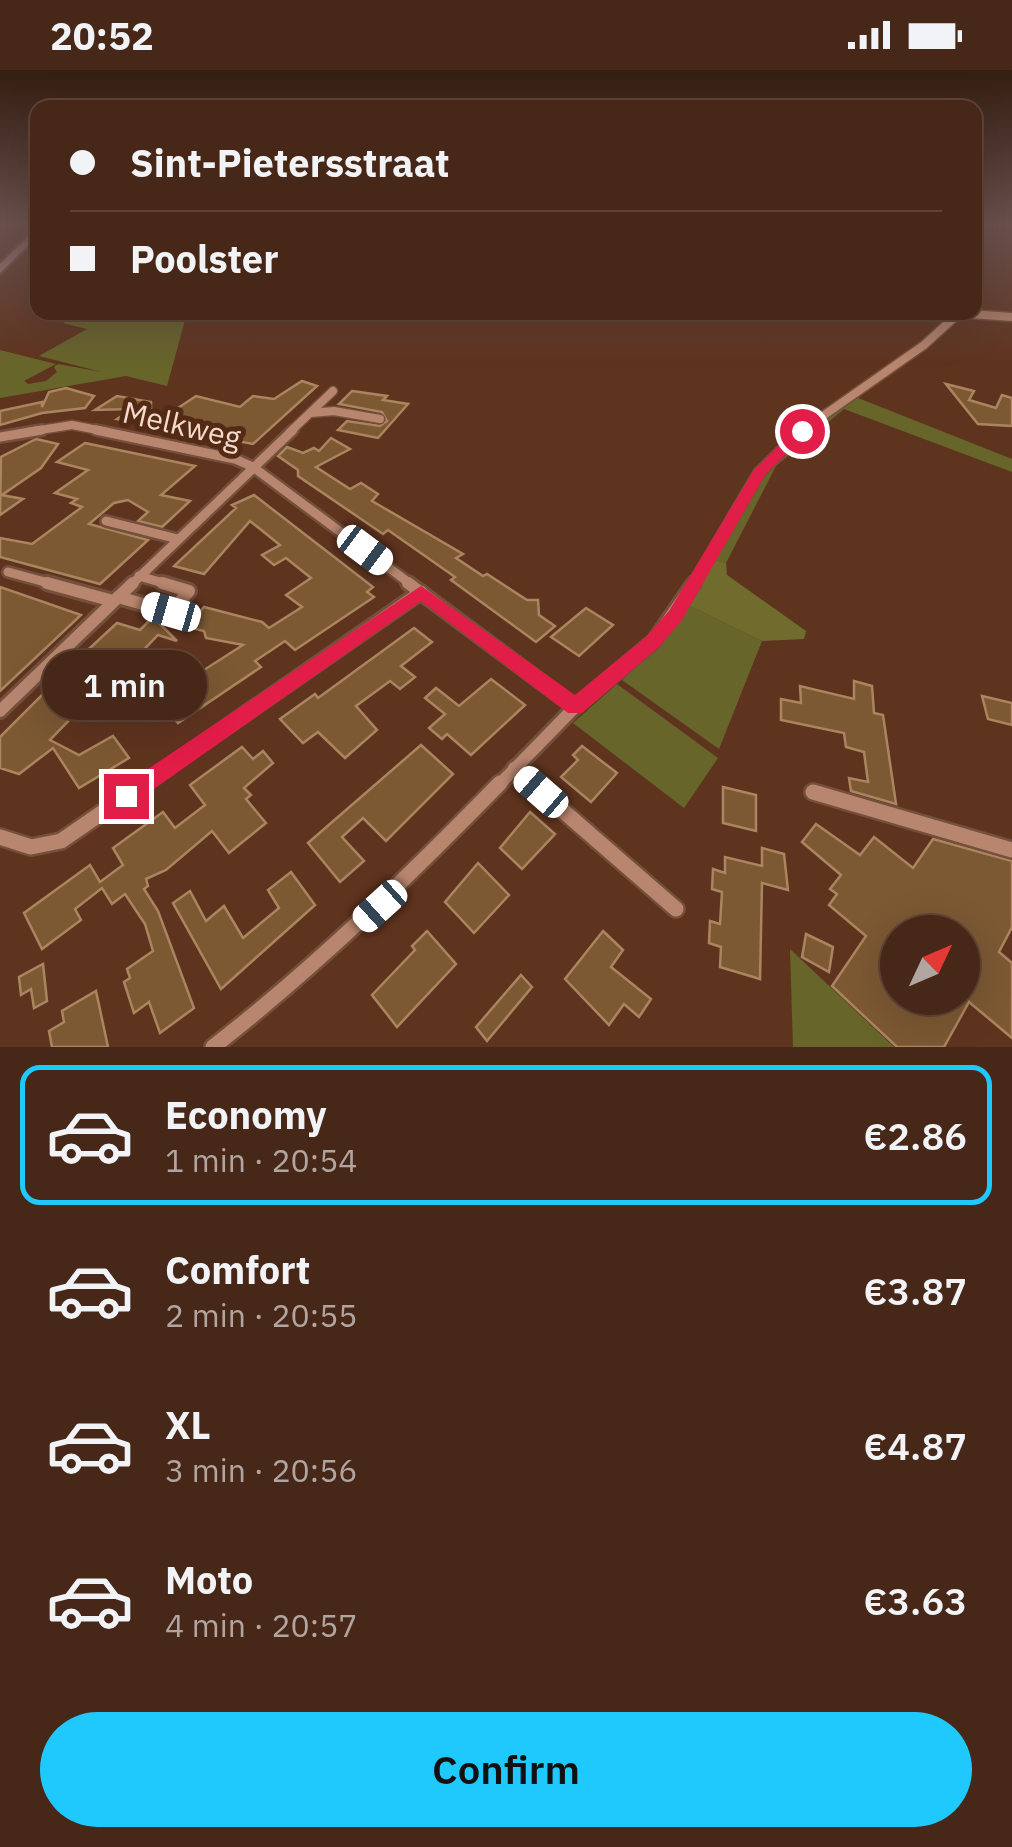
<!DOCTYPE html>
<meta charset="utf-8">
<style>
body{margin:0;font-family:"IBM Plex Sans",sans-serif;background:#513324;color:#f1f3f6;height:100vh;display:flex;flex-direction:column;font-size:38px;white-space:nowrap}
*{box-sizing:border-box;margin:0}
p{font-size:32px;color:#b0a5a1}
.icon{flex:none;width:55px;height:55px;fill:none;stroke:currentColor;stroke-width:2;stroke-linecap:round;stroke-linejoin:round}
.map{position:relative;height:977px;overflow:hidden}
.details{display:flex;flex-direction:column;background:#472717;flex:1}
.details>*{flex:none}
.banner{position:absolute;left:30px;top:30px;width:952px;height:220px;border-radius:20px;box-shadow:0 10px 40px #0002,0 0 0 2px #5f4436;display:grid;align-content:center;height:220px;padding:0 40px;background:#472717}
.needle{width:65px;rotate:46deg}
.controls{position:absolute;left:880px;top:845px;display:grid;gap:20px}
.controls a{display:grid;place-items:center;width:100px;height:100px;border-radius:50%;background:#472717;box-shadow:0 10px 40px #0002,0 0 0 2px #5f4436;font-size:50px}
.end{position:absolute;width:45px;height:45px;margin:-22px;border:12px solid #e11d48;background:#fff;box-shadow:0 0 0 5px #fff}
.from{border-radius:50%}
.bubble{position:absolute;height:70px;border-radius:35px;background:#472717;box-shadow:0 10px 40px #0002,0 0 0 2px #5f4436;font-size:32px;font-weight:600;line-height:70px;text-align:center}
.car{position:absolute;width:30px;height:60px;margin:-30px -15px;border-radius:12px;box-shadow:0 0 8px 2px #0007;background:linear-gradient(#fff 24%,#345 0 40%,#fff 0 76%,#345 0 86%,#fff 0)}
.banner b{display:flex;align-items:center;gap:35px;height:95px;font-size:38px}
.banner b+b{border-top:2px solid #5f4436}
.banner i{width:25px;height:25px;background:#f1f3f6}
ul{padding:18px 0 0;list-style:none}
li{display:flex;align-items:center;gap:30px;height:140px;margin:0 20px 15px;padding:0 20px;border:5px solid transparent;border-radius:20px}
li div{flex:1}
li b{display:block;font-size:38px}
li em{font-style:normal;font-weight:600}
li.current{border-color:#20c9fd}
li>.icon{width:90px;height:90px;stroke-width:1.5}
.primary-button{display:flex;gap:20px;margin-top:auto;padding:20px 40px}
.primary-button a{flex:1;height:115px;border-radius:60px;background:#20c9fd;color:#111;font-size:40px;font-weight:600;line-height:115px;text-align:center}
.status{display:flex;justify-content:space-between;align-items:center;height:70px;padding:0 50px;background:#472717;direction:ltr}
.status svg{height:28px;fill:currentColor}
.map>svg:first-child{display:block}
</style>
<div class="status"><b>20:52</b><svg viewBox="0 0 49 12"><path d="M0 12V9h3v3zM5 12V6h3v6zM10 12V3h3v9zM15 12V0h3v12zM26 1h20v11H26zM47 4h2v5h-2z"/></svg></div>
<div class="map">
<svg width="1012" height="977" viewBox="0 0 1012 977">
<rect width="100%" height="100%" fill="#5f341f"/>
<!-- green -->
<g fill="#68652b">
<path d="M82 243H187L167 316 126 306 0 328V280L56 294 24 311 28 314 46 311 57 302 54 297 58 294 102 302 39 286 87 259 63 253Z"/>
<path d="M853 326 1012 389V402L844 339 776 396 726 493 714 490 758 409 784 378Z"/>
<path d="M688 535 762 571 719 679 622 610 658 576Z"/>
<path d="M617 614 718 688 684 738 573 653Z"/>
<path d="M790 879 894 977H793Z"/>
</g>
<!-- forest -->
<path fill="#706c2e" d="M714 490 726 493 727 505 806 561 804 569 762 571 688 535Z"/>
<!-- building -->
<g fill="#7c5833" stroke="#ab855f" stroke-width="2.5" fill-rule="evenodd">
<path d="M302 311 317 316 253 374 117 349 132 339 95 340 117 326 151 332V338L139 339 169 344 196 326 240 337 253 326 274 329Z"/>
<path d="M946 314 974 321 969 330 996 338 1002 325 1012 328V356L978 354Z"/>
<path d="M66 318 94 326 85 338 42 343 0 355V341L42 332V337L49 322Z"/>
<path d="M352 321 387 326 383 330 408 334 378 368 338 360 347 351 380 356 387 351 382 342 339 334Z"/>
<path d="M331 368 350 379 316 397 350 419 361 413 378 424 372 431 463 484 456 488 483 506 487 504 527 530H538L539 545 555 556 536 572 451 510 455 507 388 460 383 464 298 406V400L278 386 287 377 303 383 314 378 319 381Z"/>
<path d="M36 369 58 374 41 398 2 425 23 429 0 445 1 387Z"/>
<path d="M85 373 195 396 161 425 190 431 162 457 138 451 148 442 128 430 114 433 89 454 148 470 100 514 0 487V468L32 474 82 437 71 433 77 429 55 423 88 400 57 392Z"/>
<path d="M254 425 373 517 367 522 374 527 295 580 285 571 255 591 261 597 178 653 151 620 177 604 182 609 201 597 204 600 243 575 206 568 204 561 187 557 204 537 262 552 269 558 302 537 286 525 311 508 286 488 274 495 262 485 280 475 250 451 204 504 174 496 236 438 232 435Z"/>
<path d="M0 517 81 545 0 621Z"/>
<path d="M586 538 613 555 579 586 551 567Z"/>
<path d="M153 547 177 571 158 565 136 588 154 592 141 607 133 613 113 605 50 670 79 685 113 666 129 688 79 718 53 678 19 704 0 698V667L77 590 117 553 140 560Z"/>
<path d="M414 558 432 572 401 596 415 607 400 619 390 611 356 636 377 660 345 688 318 662 303 673 280 649 315 624 318 628Z"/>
<path d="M491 609 525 635 471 685 447 664 442 669 429 658 445 644 425 628 436 618 459 636Z"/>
<path d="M854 611 872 616 874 643 883 645 896 734 851 721 849 708 868 712 864 682 846 677 844 663 781 650V629L801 633 800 616 854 629Z"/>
<path d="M982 626 1012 633V655L988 649Z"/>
<path d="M421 675 453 704 386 771 363 748 342 767 364 791 340 812 308 773Z"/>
<path d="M582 676 617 703 591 732 561 707 578 690 573 685Z"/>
<path d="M242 677 253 689 263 681 273 693 244 718 251 725 246 729 266 753 229 783 212 761 166 800 146 809 148 816 144 819 158 841 194 938 160 963 149 932 134 943 124 912 130 908 127 899 153 881 145 854 125 824 112 834 102 818 75 839 81 850 42 879 24 843 90 795 100 812 123 795 113 778 163 742 175 758 205 735 190 715Z"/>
<path d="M723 717 756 725V761L723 753Z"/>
<path d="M530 742 555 764 522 799 500 778Z"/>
<path d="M816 754 860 785 874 767 913 798 933 769 1012 791V857L999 882 1012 893V968L969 932 944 977H897L832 916 866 866 829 835 837 824 830 819 841 805 802 772ZM898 862H962L964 928H898Z"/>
<path d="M762 778 784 784 788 820 762 813 760 909 720 897 721 877 709 873 710 851 720 854 722 822 712 819 713 799 725 803V787L762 796Z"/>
<path d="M478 793 509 825 474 863 445 832Z"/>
<path d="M291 802 315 835 221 919 173 833 190 821 206 851 224 836 243 868 279 838 268 820Z"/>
<path d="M427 861 456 894 397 957 372 925 415 880 412 876Z"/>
<path d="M603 861 623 880 611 897 651 929 639 947 624 934 609 955 565 909Z"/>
<path d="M806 864 833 877 829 902 802 887Z"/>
<path d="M43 894 47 931 34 938 31 919 21 925 19 907Z"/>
<path d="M521 905 532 917 487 971 476 957Z"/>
<path d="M96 921 108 977H52L49 961 64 952 62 941Z"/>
</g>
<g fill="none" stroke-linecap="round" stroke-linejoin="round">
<!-- street-far4 casing -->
<g stroke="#74503c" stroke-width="8">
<path id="street-far4" d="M940 242 993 246"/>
</g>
<!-- street-far3 casing -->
<g stroke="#74503c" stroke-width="11">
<g id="street-far3">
<path d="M957 243 1012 247"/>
<path d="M311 343 334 341 380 349"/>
<path d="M27 362 72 355 108 362"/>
<path d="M290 362 333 321"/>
<path d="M800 362 924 275 957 245"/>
</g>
</g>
<!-- street-far2 casing -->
<g stroke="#74503c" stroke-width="14">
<g id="street-far2">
<path d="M96 360 235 389 253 397 412 515"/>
<path d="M0 367 42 360"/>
<path d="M106 451 178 469"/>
<path d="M8 502 56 515"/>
<path d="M139 506 170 515"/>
<path d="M131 515 293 360"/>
<path d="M693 515 759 403 803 360"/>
</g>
</g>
<!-- street-far1 casing -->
<g stroke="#74503c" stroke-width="18">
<g id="street-far1">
<path d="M47 513 113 531"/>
<path d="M408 513 575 637"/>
<path d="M118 527 171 542 189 521 162 513"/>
<path d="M0 641 133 513"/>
<path d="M514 698 534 716"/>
<path d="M141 716 421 522"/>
<path d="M498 716 575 637 654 571 694 513"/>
</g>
</g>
<!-- street casing -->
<g stroke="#74503c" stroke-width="20">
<g id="street">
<path d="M531 713 676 839"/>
<path d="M813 722 1012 780"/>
<path d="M0 767 31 777 61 771 145 713"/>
<path d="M213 977C317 896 408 807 500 713"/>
</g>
</g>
<!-- secondary casing -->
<g stroke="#74503c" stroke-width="5">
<path id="secondary" d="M38 157V166L0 203V194Z"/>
</g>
<!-- street-far4 -->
<use href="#street-far4" stroke="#b8866f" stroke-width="5"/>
<!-- street-far3 -->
<use href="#street-far3" stroke="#b8866f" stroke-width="8"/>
<!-- street-far2 -->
<use href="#street-far2" stroke="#b8866f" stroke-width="9"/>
<!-- street-far1 -->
<use href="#street-far1" stroke="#b8866f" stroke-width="12"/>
<!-- street -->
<use href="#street" stroke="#b8866f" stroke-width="15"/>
<!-- secondary -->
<use href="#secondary" fill="#b79498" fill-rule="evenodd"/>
</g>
<!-- sky -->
<linearGradient id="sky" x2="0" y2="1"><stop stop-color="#341d11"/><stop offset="0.53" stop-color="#69504d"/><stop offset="1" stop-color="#69504d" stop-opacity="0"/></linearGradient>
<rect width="1012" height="292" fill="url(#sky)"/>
<!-- route -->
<path fill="#e11d48" d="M797 358 808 361 765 405 682 550 660 576 582 643H568L421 531 134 733H118V719L421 516 575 625 647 566 669 541 754 400Z"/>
<g text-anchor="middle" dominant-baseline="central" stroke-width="10" stroke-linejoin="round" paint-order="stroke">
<!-- street labels -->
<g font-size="30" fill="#f5dacd" stroke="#532a14">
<text transform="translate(182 354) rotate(13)">Melkweg</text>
</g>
</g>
</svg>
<div class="controls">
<a><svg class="needle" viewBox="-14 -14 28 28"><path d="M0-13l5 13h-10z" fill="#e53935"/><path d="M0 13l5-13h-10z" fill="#b0a5a1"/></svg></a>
</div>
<i class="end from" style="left:802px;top:361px"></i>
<i class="end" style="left:126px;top:726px"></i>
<div class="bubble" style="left:42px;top:580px;width:165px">1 min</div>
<i class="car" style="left:365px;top:480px;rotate:127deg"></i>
<i class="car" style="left:171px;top:542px;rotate:286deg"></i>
<i class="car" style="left:541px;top:722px;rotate:311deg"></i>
<i class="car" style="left:380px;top:836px;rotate:228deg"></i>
<div class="banner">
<b><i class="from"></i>Sint-Pietersstraat</b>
<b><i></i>Poolster</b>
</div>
</div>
<section class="details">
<ul>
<li class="current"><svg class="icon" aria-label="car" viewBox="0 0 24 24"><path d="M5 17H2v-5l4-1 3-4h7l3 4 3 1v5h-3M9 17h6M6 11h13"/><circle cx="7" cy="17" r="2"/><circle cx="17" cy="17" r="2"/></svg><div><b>Economy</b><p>1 min · 20:54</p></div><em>€2.86</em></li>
<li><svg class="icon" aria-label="car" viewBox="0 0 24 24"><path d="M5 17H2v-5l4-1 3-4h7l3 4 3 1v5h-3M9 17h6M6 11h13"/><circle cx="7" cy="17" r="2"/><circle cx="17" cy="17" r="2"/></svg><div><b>Comfort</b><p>2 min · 20:55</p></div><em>€3.87</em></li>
<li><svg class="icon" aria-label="car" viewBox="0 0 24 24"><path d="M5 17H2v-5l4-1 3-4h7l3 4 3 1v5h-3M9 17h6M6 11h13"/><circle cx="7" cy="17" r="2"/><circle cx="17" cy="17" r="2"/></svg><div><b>XL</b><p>3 min · 20:56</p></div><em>€4.87</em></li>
<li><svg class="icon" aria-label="car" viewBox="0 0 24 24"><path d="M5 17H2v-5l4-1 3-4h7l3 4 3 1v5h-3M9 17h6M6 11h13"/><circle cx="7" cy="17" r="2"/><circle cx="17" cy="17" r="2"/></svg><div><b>Moto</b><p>4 min · 20:57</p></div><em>€3.63</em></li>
</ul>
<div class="primary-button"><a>Confirm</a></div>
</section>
